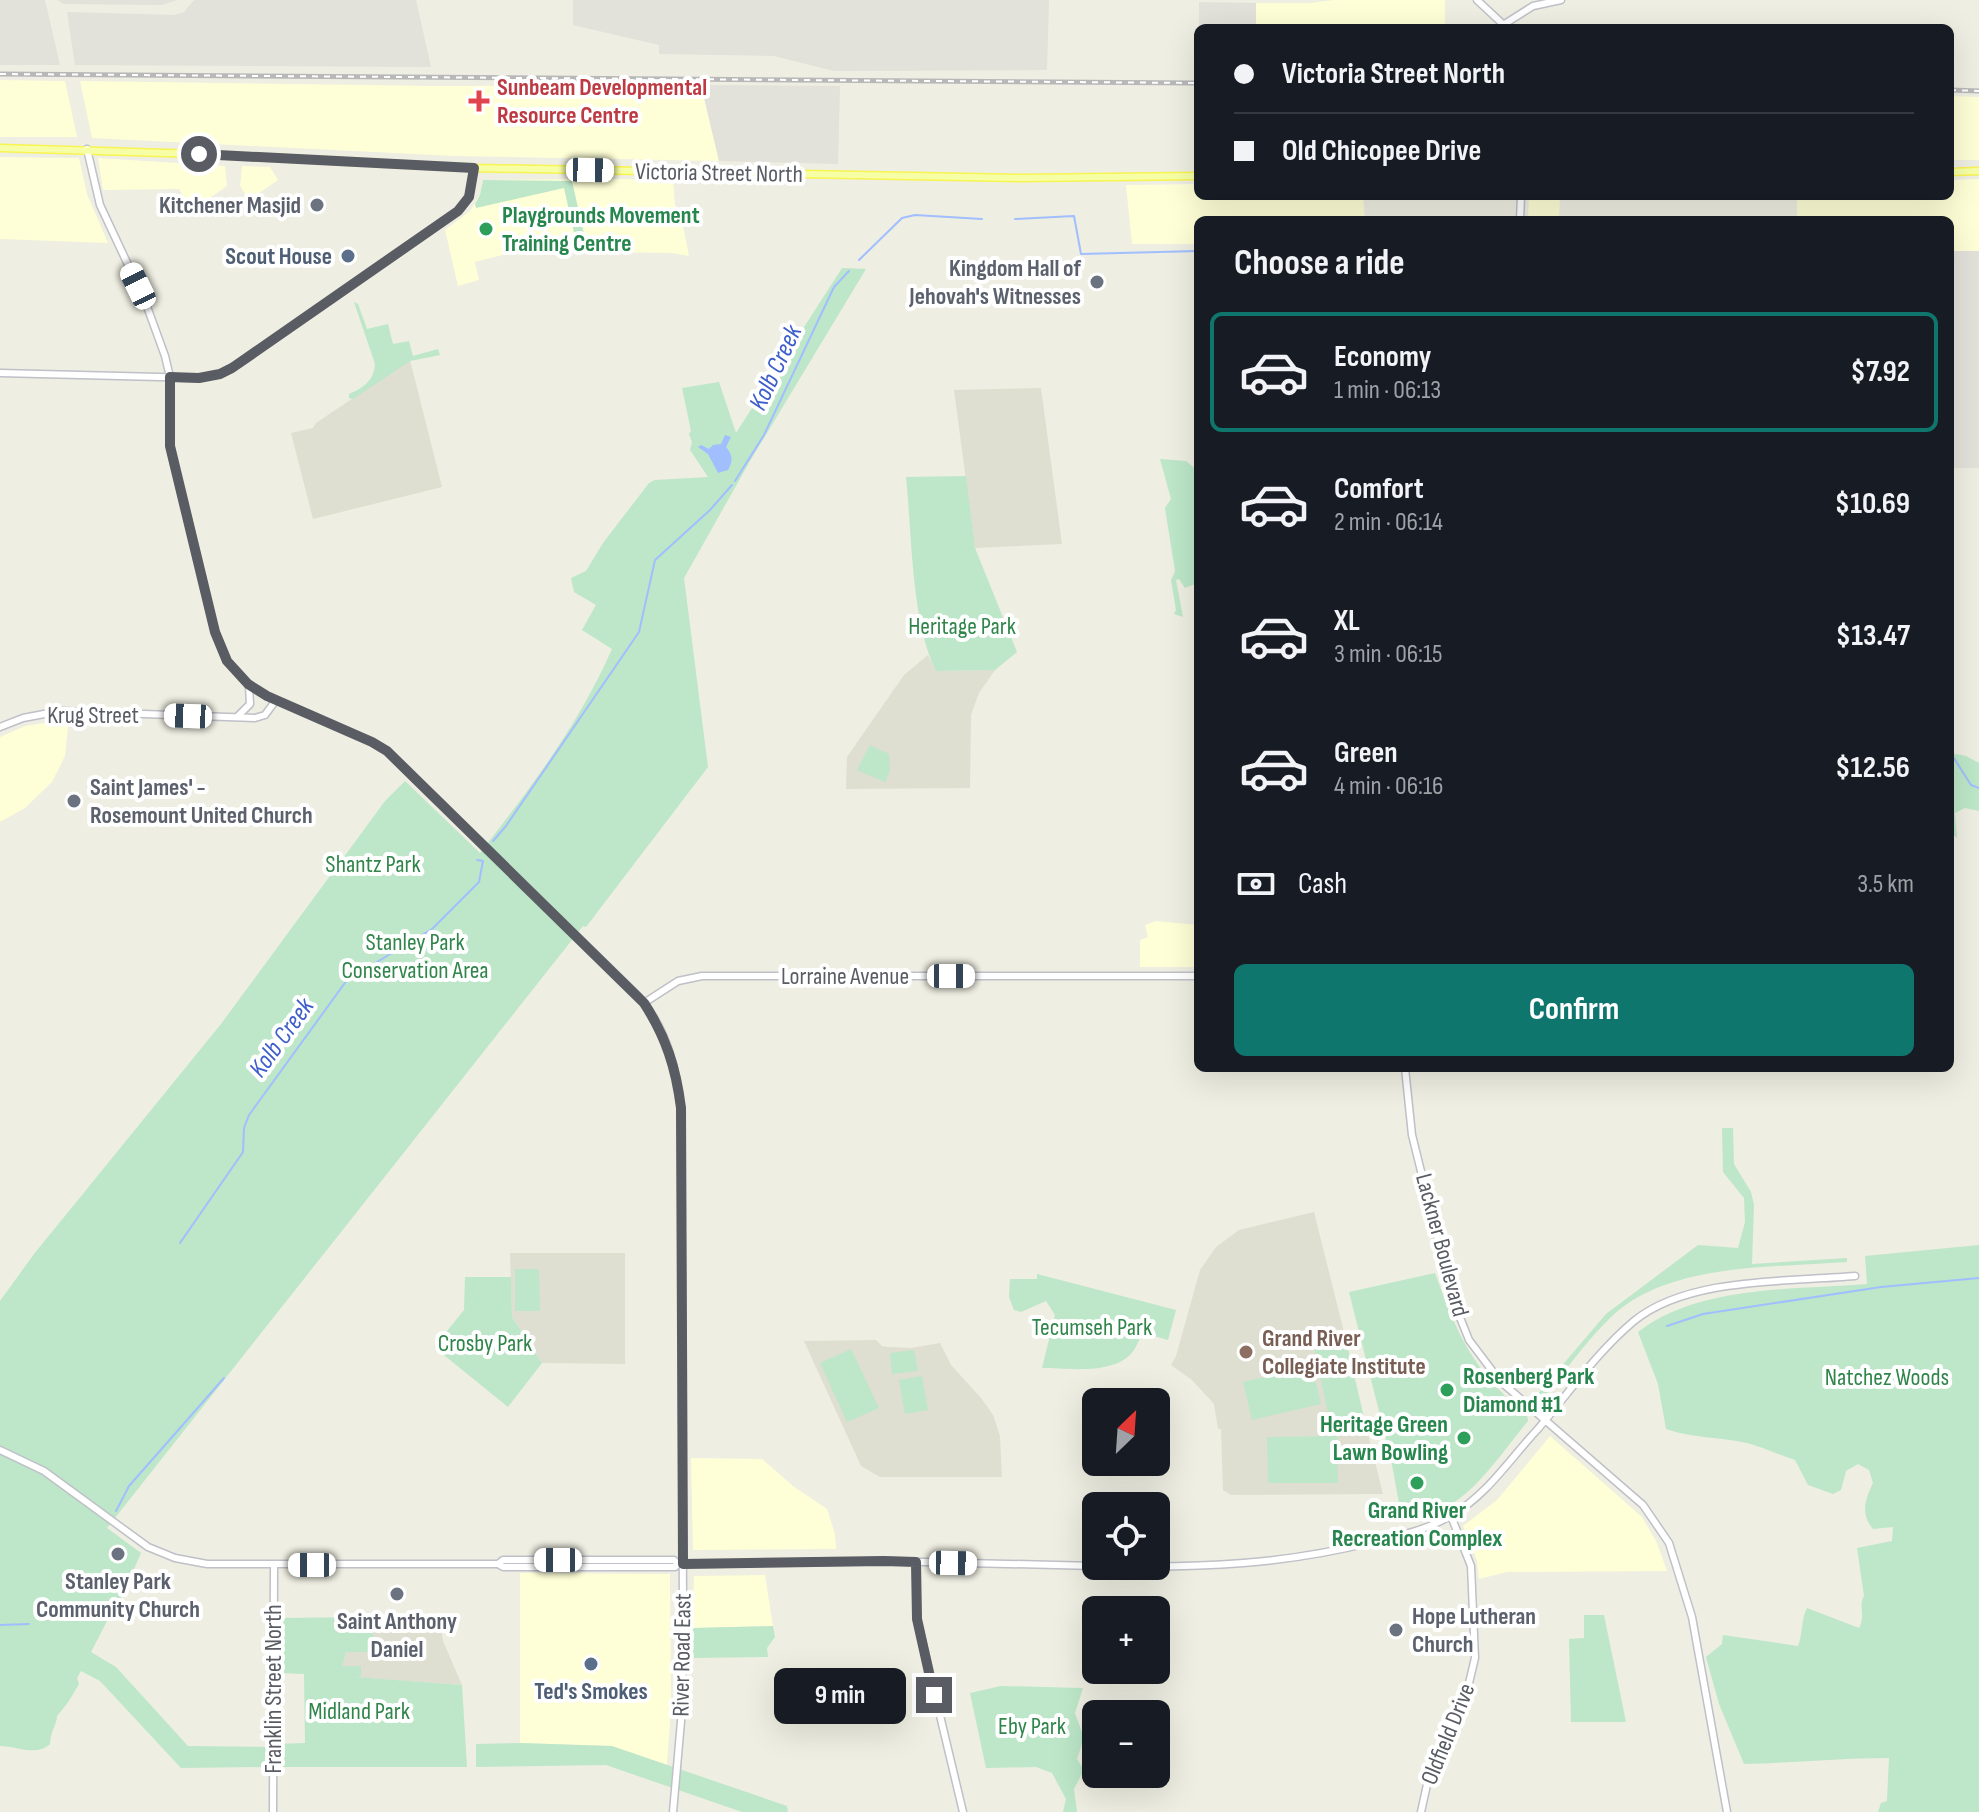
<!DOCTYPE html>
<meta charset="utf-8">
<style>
body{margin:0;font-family:"Sofia Sans Condensed",sans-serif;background:#242831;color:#f1f3f6;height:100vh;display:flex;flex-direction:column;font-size:30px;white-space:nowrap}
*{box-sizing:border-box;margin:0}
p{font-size:26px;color:#9ea1a6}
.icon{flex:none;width:44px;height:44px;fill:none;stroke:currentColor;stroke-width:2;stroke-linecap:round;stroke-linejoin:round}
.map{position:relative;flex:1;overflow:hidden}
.panel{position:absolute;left:1194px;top:216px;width:760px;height:856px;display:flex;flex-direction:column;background:#171b24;border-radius:12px;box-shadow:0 8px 32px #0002}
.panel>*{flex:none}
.hud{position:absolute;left:1194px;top:24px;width:760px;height:176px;border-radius:12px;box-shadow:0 8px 32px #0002;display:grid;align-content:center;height:176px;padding:0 40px;background:#171b24}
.needle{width:52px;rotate:25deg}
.fabs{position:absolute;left:1082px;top:1388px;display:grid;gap:16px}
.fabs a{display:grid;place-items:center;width:88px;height:88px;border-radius:12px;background:#171b24;box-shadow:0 8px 32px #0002;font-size:40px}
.end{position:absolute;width:36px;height:36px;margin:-18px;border:10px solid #5a5c64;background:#fff;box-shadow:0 0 0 4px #fff}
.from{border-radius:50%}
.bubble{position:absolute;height:56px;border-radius:12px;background:#171b24;box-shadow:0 8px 32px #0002;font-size:26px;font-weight:700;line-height:56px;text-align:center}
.car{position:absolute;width:24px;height:48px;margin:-24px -12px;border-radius:10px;box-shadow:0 0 6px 2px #0007;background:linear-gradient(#fff 24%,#345 0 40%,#fff 0 76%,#345 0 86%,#fff 0)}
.hud b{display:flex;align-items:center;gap:28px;height:76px;font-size:30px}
.hud b+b{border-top:2px solid #363941}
.hud i{width:20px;height:20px;background:#f1f3f6}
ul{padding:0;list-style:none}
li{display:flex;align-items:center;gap:24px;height:120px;margin:0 16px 12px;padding:0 24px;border:4px solid transparent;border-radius:12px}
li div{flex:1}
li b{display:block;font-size:30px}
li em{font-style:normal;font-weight:700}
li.current{border-color:#0f766e}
li>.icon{width:72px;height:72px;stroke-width:1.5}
h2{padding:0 40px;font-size:36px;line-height:96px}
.pay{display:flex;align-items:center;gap:20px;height:88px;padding:0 40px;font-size:30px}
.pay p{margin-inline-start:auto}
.cta{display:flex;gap:16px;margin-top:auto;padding:16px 40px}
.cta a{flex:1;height:92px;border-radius:12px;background:#0f766e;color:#fff;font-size:32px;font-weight:700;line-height:92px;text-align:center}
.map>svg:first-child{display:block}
</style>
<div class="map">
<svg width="1979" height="1812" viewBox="0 0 1979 1812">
<rect width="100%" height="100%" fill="#eeeee2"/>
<!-- commercial -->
<g fill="#feffd6">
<path d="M1333 0H1445V28H1256V3H1311Z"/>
<path d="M0 80 65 81 77 137H0Z"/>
<path d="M80 81 437 86 701 85 719 161 454 156 92 138Z"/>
<path d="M1950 96 1979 97V160H1950Z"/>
<path d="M0 157 79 158 87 194 108 243 0 239Z"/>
<path d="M98 158 225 166 227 186 192 210 179 189 103 190Z"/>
<path d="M242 166 270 167 278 180 249 200 240 186Z"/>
<path d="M599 179H673L675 205 681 215 689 256 672 253 589 252 584 234 475 262 479 280 458 286 445 230 470 211 480 195 483 180Z"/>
<path d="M1979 179V251H1950V220H1797V196H1950V180Z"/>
<path d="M1198 184V196H1363L1365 220H1198V244H1132L1126 185Z"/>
<path d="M1529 196H1560L1559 220H1528Z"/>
<path d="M69 719 65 756 52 782 25 808 0 822V737L25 726Z"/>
<path d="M1156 921 1198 925V967H1140V940L1148 937 1145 925Z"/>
<path d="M1550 1436 1642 1517 1657 1543 1667 1571 1507 1572 1479 1579 1477 1561 1463 1526 1497 1500Z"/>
<path d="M691 1458 762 1459 793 1486 827 1509 835 1534 836 1549 693 1550Z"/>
<path d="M520 1573 670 1574 671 1708 667 1765 611 1746 520 1743Z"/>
<path d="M765 1575 773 1626 692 1628 694 1576Z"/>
</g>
<!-- industrial -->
<g fill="#e2e1da">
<path d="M0 0H45L60 65H0Z"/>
<path d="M57 0H177L162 5 64 4Z"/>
<path d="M194 0H416L431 67 75 65 67 12 174 15 184 12Z"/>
<path d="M573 0H1049L1047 70 834 71 774 56 659 54V45L573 25Z"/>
<path d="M1199 2 1256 3V28H1199Z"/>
<path d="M701 85 840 86 838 164 719 161Z"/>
<rect x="1950" y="251" width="29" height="217"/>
</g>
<!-- education -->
<g fill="#deded1">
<path d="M410 360 442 487 313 519 291 433 313 428 316 423Z"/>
<path d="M1041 388 1062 544 975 548 954 390Z"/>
<path d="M928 655 936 671 995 670 979 693 971 715 970 788 846 789 847 757 904 675Z"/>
<path d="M1314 1212 1346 1340 1314 1348 1332 1427 1366 1426 1383 1494 1231 1495 1223 1490 1221 1429H1218L1214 1404 1192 1380 1171 1365 1176 1356 1200 1270 1216 1247 1239 1230Z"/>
<path d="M510 1253H625V1364L542 1363 512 1317Z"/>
<path d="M876 1340 882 1346 889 1347 911 1348 940 1343 951 1365 981 1398 993 1415 1000 1436 1002 1477H880L861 1466 804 1341Z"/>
<path d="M373 1617H439L443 1641 462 1685 325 1675V1671L341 1667 346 1652H373Z"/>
</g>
<!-- green -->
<g fill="#bde7c8">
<path d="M483 180 572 181 584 234 575 237 564 188 476 208 475 204 480 195Z"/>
<path d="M842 268 866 269 750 461 684 578 708 767 586 927 583 926 107 1528 141 1553 117 1608 48 1607 43 1614 44 1620 107 1621 91 1652 116 1667 188 1746 266 1747V1767L181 1768 100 1681 81 1671 77 1678 79 1684 69 1701 57 1716C57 1724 50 1732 50 1744 36 1757 17 1746 0 1746V1301L34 1254 221 1024 385 801 405 781 480 853C530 789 579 724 612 649L582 630 596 605 574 592 571 578 586 571 603 543 649 483 655 480 708 477 690 450 692 442 689 434 691 431 682 388 719 382 736 433Z"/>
<path d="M354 302 358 304 367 329 388 324 393 344 409 341 413 356 438 349 440 355 410 361 353 399 349 398V394C363 388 374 381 375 364Z"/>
<path d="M1160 459 1186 461 1198 471V583L1185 588 1179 579 1176 580 1183 617 1174 614 1176 610 1171 580 1175 571 1165 508 1171 499Z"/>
<path d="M966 476 975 548 1017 652 995 670 936 671C911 621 912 534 906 477Z"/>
<path d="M870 745 889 754 890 771 885 782 857 770Z"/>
<path d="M1950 753 1966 756 1979 763V811L1965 808 1955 813 1957 838 1950 832Z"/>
<path d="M1722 1128H1733L1734 1164 1751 1192 1754 1205 1752 1264 1847 1258V1262C1772 1268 1669 1262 1611 1317 1585 1342 1563 1374 1540 1402L1536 1396 1606 1314 1698 1245 1738 1248 1745 1222 1744 1198 1723 1172Z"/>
<path d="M1979 1245V1812H1878L1881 1803 1887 1801 1889 1758C1840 1758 1793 1763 1744 1764L1719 1704 1706 1657 1722 1644 1723 1635 1798 1646C1803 1634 1801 1619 1807 1608L1859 1628C1866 1615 1858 1607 1864 1596L1857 1548 1892 1541 1893 1527 1873 1529C1860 1514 1865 1500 1873 1483L1869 1470 1858 1464 1846 1471 1841 1490 1833 1494 1808 1485 1795 1460C1779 1455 1763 1447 1747 1443 1720 1437 1692 1438 1666 1429L1658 1384 1638 1332C1699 1285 1793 1290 1867 1284L1865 1256Z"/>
<path d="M515 1269H539L540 1311H515Z"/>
<path d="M1435 1273C1458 1337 1474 1372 1527 1415L1528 1421C1502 1452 1476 1494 1439 1511 1428 1516 1413 1517 1402 1520L1391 1459 1349 1292Z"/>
<path d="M1037 1274 1176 1310 1168 1340 1143 1333C1140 1338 1137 1345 1134 1350 1116 1376 1069 1368 1042 1368L1055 1315 1046 1301 1021 1312 1014 1310 1009 1297 1010 1279H1037Z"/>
<path d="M465 1277H511L512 1317 542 1363 508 1407 434 1347 464 1310Z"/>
<path d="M1346 1340 1366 1426 1331 1427 1314 1348Z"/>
<path d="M851 1349 879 1408 847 1422 820 1363Z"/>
<path d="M914 1350 918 1371 892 1374 890 1353Z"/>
<path d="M1312 1366 1321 1404 1252 1420 1243 1382Z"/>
<path d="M922 1376 928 1410 905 1414 899 1380Z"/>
<path d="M1337 1436 1338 1483H1268L1267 1437Z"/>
<path d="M1584 1615H1604L1626 1722H1571L1569 1639 1584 1638Z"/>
<path d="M373 1617V1652H346L342 1666H361V1676L356 1677 462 1685 467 1767H277L276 1744 305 1743 304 1674 277 1673 279 1618Z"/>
<path d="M773 1626 775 1637 767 1648 768 1657 693 1658 692 1628Z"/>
<path d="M1001 1686 1083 1688 1075 1713 1084 1738 1077 1759 1084 1770 1074 1789 1077 1812H1063L1066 1799 1052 1773 1036 1767 986 1768 970 1693Z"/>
<path d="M520 1743 612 1746 787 1806 788 1812H742L606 1765 476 1767V1744Z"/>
</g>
<!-- water -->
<path fill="#a1beff" d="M725 435 731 437 726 447C733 455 733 461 728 470L718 473 708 454 698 447 701 445 709 449 713 445 721 444Z"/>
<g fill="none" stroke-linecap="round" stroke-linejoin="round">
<!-- stream -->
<g stroke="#a1beff" stroke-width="2">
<path d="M1015 219 1074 216 1081 254 1198 251"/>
<path d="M859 260 902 218 915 215 982 219"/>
<path d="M735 481 764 435 834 287 849 271"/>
<path d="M1950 752 1971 785 1979 788"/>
<path d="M493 841 506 826 639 632 655 560 710 510 732 485"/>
<path d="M180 1243 243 1152 244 1128 249 1115 347 980 432 929 479 882 483 861 477 860"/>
<path d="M1667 1326 1703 1314 1881 1287 1979 1278"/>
<path d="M116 1511 129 1486 224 1378"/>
<path d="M0 1625 29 1624"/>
</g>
<!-- secondary casing -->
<g stroke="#bfc0c8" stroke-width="9">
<g id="secondary">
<path d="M1477 0 1507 28"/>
<path d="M1503 25 1533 6 1561 0"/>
<path d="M87 149 100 205 145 301 165 356 170 377V446L215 632 227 661 248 684 267 696 372 742 387 751 638 996C666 1027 676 1067 681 1108L683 1609 682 1710 673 1812"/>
<path d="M1520 220 1521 196"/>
<path d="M0 373 199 378 220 374 238 364 458 211 469 197 474 168"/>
<path d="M237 717 250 704 249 686"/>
<path d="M0 727 23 718 60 711 255 718 265 715 276 700"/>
<path d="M644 1003 678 981 702 976H1198"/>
<path d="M1405 1068 1412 1135 1453 1300 1469 1340 1500 1381 1643 1505 1669 1543 1692 1617 1727 1812"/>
<path d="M0 1450 44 1471 148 1547 175 1558 207 1564H498L503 1560H674L678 1564H694L884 1561 1096 1566"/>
<path d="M916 1562 917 1619 963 1812"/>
<path d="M498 1564 503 1567H675L678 1564"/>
<path d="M1113 1566C1201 1568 1286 1564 1372 1542 1399 1536 1427 1530 1452 1515 1487 1495 1510 1459 1537 1430 1568 1394 1597 1352 1634 1321 1688 1277 1787 1282 1855 1276"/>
<path d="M273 1812 274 1565"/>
<path d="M1421 1812 1428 1780 1469 1683 1475 1658 1471 1566 1451 1516"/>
</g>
</g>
<!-- primary casing -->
<g stroke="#f8f451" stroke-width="9">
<g id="primary">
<path d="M0 148 199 154 474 168 1022 178 1198 176"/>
<path d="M1950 172 1979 171"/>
</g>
</g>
<!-- secondary -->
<use href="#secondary" stroke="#fff" stroke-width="6"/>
<!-- primary -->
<use href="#primary" stroke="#f7ffa6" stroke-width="6"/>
<!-- rail casing -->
<g stroke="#b8b8b9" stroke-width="5">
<g id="rail">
<path d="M0 74 1198 83"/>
<path d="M1950 90 1979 91"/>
</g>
</g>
<!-- rail -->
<use href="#rail" stroke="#fff" stroke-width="2" stroke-dasharray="6" stroke-linecap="butt"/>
</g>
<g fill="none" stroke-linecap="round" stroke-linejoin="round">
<!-- route -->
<path stroke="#5a5c64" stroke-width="10" d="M199 154 474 168 469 197 458 211 232 368 220 374 199 378 170 377V446L215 632 227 661 248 684 267 696 372 742 387 751 644 1003C666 1037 676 1068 681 1108L683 1564 884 1561 916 1562 917 1619 934 1695"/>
</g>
<!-- markers -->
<path fill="#e0444e" stroke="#fff" stroke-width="3" d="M475 89h8v8h8v8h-8v8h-8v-8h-8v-8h8z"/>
<g fill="#6b7280" stroke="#fff" stroke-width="3">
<circle cx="317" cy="205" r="8"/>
<circle cx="1097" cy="282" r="8"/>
<circle cx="74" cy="801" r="8"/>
<circle cx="118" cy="1554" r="8"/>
<circle cx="397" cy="1594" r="8"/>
<circle cx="1396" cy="1630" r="8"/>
</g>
<g fill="#2e9e5b" stroke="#fff" stroke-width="3">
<circle cx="486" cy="229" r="8"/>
<circle cx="1447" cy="1390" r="8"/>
<circle cx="1464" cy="1438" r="8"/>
<circle cx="1417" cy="1483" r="8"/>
</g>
<g fill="#5c6f8a" stroke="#fff" stroke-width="3">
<circle cx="348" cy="256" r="8"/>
<circle cx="591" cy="1664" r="8"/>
</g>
<circle fill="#8d6e63" stroke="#fff" stroke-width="3" cx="1246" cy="1352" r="8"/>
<g text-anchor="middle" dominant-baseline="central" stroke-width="8" stroke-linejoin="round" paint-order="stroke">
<!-- health labels -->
<g font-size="24" font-weight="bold" fill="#be3a42" stroke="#fff" text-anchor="start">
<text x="497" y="87">Sunbeam Developmental<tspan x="497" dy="28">Resource Centre</tspan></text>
</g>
<!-- street labels -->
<g font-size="24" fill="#5a5c64" stroke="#fff">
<text transform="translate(719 173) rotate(1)">Victoria Street North</text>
<text x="93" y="715">Krug Street</text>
<text x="845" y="976">Lorraine Avenue</text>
<text transform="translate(1442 1245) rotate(75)">Lackner Boulevard</text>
<text transform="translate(682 1655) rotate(-89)">River Road East</text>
<text transform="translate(273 1689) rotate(-90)">Franklin Street North</text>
<text transform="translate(1448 1734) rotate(-68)">Oldfield Drive</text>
</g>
<!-- worship labels -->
<g font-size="24" font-weight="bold" fill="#5b616d" stroke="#fff" text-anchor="end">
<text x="301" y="205">Kitchener Masjid</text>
<text x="1081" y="268">Kingdom Hall of<tspan x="1081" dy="28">Jehovah's Witnesses</tspan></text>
<text x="90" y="787" text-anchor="start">Saint James' -<tspan x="90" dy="28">Rosemount United Church</tspan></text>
<text x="118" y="1581" text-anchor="middle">Stanley Park<tspan x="118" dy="28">Community Church</tspan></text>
<text x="1412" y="1616" text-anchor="start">Hope Lutheran<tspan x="1412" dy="28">Church</tspan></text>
<text x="397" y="1621" text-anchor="middle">Saint Anthony<tspan x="397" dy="28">Daniel</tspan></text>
</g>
<!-- leisure labels -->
<g font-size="24" font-weight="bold" fill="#27864d" stroke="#fff" text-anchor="start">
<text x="502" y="215">Playgrounds Movement<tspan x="502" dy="28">Training Centre</tspan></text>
<text x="1463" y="1376">Rosenberg Park<tspan x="1463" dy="28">Diamond #1</tspan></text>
<text x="1448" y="1424" text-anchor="end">Heritage Green<tspan x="1448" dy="28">Lawn Bowling</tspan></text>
<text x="1417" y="1510" text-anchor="middle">Grand River<tspan x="1417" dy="28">Recreation Complex</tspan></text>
</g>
<!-- service labels -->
<g font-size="24" font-weight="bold" fill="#4e5e75" stroke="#fff" text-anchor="end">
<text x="332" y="256">Scout House</text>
<text x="591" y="1691" text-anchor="middle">Ted's Smokes</text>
</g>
<!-- park labels -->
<g font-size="24" fill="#30854a" stroke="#fff">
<text x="962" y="626">Heritage Park</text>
<text x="373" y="864">Shantz Park</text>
<text x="415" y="942">Stanley Park<tspan x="415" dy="28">Conservation Area</tspan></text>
<text x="1092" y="1327">Tecumseh Park</text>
<text x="485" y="1343">Crosby Park</text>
<text x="1887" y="1377">Natchez Woods</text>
<text x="359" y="1711">Midland Park</text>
<text x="1032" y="1726">Eby Park</text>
</g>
<!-- education labels -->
<g font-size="24" font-weight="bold" fill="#785e54" stroke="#fff" text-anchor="start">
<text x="1262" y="1338">Grand River<tspan x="1262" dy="28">Collegiate Institute</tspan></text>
</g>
<!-- water labels -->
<g font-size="26" font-style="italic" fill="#3e5ec9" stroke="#fff">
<text transform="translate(776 368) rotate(-65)">Kolb Creek</text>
<text transform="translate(282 1038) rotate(-54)">Kolb Creek</text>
</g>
</g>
</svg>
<div class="fabs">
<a><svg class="needle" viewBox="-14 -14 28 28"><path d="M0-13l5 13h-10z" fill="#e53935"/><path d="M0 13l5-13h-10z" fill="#9ea1a6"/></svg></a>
<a><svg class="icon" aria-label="locate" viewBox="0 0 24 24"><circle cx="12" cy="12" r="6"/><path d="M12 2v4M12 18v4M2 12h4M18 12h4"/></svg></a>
<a>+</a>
<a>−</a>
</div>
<i class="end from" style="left:199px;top:154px"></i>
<i class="end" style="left:934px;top:1695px"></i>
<div class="bubble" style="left:774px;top:1668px;width:132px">9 min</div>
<i class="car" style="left:590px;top:170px;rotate:91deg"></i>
<i class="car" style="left:138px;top:286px;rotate:334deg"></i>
<i class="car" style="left:188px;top:716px;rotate:272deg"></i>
<i class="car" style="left:951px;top:976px;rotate:90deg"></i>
<i class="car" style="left:558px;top:1560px;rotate:270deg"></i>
<i class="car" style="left:953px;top:1563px;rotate:91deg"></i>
<i class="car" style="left:312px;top:1565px;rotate:270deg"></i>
<div class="hud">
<b><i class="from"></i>Victoria Street North</b>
<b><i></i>Old Chicopee Drive</b>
</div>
<section class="panel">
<h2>Choose a ride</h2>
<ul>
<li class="current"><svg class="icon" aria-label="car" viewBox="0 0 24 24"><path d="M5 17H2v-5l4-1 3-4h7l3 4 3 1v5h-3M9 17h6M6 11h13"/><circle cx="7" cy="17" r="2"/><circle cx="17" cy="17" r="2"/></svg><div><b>Economy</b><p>1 min · 06:13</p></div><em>$7.92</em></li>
<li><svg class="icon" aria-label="car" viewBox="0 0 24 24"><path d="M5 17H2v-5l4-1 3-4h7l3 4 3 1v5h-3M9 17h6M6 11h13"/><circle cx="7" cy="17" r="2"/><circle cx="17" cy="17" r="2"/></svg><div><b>Comfort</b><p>2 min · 06:14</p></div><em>$10.69</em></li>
<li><svg class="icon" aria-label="car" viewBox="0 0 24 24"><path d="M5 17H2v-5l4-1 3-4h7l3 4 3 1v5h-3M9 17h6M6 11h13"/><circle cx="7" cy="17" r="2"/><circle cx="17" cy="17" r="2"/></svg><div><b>XL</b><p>3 min · 06:15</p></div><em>$13.47</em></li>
<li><svg class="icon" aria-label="car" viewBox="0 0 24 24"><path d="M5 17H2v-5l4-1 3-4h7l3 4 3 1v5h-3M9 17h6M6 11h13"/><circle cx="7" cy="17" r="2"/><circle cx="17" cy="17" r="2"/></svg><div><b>Green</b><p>4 min · 06:16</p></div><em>$12.56</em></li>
</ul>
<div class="pay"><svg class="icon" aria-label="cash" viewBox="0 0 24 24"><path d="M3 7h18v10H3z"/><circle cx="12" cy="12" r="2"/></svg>Cash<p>3.5 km</p></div>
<div class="cta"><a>Confirm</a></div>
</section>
</div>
